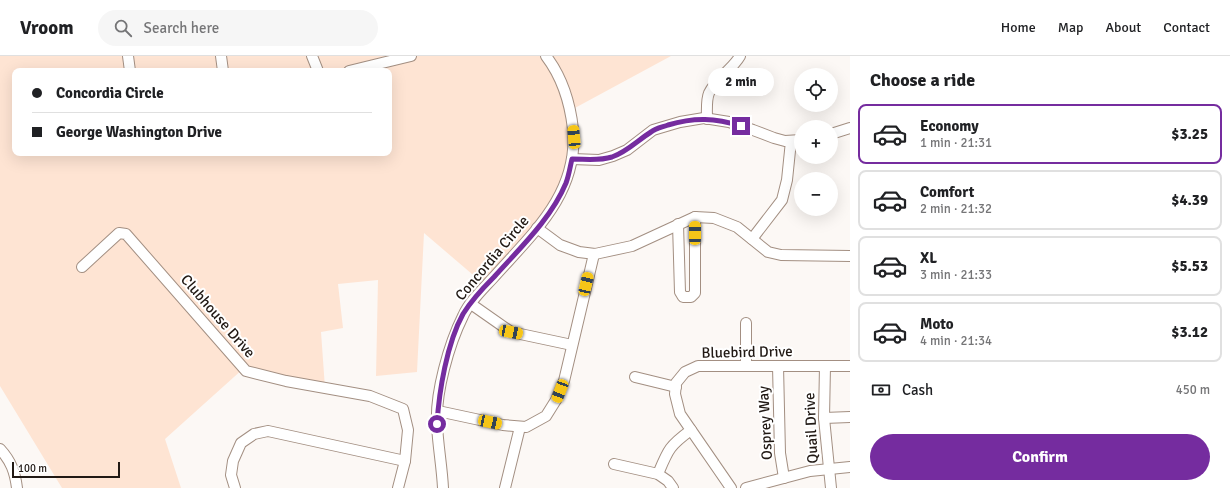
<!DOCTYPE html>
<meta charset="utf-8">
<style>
body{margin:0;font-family:Signika,sans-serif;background:#f6f6f6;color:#202124;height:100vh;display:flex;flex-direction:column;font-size:15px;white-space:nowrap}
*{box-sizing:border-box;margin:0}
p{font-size:13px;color:#757577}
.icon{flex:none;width:22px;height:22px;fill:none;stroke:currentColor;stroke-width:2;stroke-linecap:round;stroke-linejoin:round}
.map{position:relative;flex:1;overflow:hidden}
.details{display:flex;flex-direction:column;background:#fff;width:380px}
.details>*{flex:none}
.guide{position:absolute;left:12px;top:12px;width:380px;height:88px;border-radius:8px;box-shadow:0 4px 16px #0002;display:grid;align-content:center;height:88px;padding:0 20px;background:#fff}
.tools{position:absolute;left:794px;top:12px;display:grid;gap:8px}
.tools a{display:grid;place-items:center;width:44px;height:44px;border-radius:50%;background:#fff;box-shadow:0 4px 16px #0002;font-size:20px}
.scale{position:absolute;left:12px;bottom:10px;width:108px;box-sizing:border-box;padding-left:4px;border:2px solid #211914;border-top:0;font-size:11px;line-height:14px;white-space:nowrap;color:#211914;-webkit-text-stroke:3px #fff;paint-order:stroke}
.end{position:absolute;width:18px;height:18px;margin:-9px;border:5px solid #752c9f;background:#fff;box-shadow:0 0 0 2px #fff}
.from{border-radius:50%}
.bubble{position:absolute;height:28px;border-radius:14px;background:#fff;box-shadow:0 4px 16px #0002;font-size:13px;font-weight:800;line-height:28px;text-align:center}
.car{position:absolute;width:12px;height:24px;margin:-12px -6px;border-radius:5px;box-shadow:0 0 3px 1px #0007;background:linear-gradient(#f5c518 24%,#345 0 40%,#f5c518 0 76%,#345 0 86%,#f5c518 0)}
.guide b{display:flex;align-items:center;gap:14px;height:38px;font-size:15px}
.guide b+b{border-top:1px solid #e0e0e0}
.guide i{width:10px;height:10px;background:#202124}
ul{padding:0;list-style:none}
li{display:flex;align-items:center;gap:12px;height:60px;margin:0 8px 6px;padding:0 12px;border:2px solid #e0e0e0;border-radius:8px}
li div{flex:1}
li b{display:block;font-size:15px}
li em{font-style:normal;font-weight:800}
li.current{border-color:#752c9f}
li>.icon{width:36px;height:36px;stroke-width:1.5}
h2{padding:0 20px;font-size:18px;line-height:48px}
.pay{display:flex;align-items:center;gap:10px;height:44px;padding:0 20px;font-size:15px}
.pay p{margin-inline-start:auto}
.primary-button{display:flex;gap:8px;margin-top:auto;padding:8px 20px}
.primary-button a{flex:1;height:46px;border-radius:24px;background:#752c9f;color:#fff;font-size:16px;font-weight:800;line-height:46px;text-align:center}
header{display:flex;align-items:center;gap:24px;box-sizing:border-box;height:56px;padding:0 20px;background:#fff;border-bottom:1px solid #e0e0e0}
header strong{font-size:19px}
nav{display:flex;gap:22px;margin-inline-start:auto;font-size:14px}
.search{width:280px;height:36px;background:#f6f6f6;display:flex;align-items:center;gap:10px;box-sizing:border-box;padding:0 14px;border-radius:22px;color:#757577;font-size:15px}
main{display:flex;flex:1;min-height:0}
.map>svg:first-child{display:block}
</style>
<header>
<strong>Vroom</strong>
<div class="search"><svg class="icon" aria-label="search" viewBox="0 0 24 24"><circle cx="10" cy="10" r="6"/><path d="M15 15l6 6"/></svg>Search here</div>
<nav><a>Home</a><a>Map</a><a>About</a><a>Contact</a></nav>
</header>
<main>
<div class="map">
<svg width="850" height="432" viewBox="0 0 850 432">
<rect width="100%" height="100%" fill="#fcf8f5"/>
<!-- green -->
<path fill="#fee4d3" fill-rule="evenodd" d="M0 0H671L573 53 570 121 506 209 486 230 424 177 417 316 376 320 378 224 338 228 343 272 321 276 325 332 244 312 165 383 181 432H62L0 330ZM15 15H389V97H15Z"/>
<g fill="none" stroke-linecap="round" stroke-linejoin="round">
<!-- minor casing -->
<g stroke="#a38f82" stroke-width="12">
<g id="minor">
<path d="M128 0 130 15"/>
<path d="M221 0 223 15"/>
<path d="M312 0 318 15"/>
<path d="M349 15 411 0"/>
<path d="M707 63C707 55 706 44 709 37 716 22 732 14 740 0"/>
<path d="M831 78 850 72"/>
<path d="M572 103 599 104 613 100 627 94 653 74 680 66 704 62 729 66 753 74 774 82 785 85 801 84"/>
<path d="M678 168 680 236 683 241H691L695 237V161"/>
<path d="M537 172 560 189 579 196 595 198 632 190 695 161 714 162 737 171 768 196 781 199 850 200"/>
<path d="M752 183 782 144 787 124 791 85"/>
<path d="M82 211 119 177 126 178 246 315 286 325 370 340 403 353 408 374 405 405 398 432"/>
<path d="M471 248 511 276 572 289"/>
<path d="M746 310V267"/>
<path d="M778 310 780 397 784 422"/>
<path d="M825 310 824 362 831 432"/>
<path d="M635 321 676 331"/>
<path d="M438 355 503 369 526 371 546 360 556 344 564 325 594 198"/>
<path d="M824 362 850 361"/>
<path d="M0 393C11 405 15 416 17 432"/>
<path d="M614 408 658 418 668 425 673 432"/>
<path d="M658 418C668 394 669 390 691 374"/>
<path d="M235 432 231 419 233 405 241 387 254 378 268 375 405 405"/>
<path d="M443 432C442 411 438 390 437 369 435 337 449 288 463 260 469 246 482 234 493 222 532 178 579 138 573 73 570 46 562 21 546 0"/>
<path d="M505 432 520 371"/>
<path d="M731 432 680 358 675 338 676 327 685 316 698 310H850"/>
<path d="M746 432 810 415 850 411"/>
</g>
</g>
<!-- minor -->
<use href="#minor" stroke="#fff" stroke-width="10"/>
</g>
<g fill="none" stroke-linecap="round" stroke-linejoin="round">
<!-- route -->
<path stroke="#752c9f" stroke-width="5" d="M437 368C439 335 447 287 463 258 471 245 483 232 494 221 520 192 551 163 566 127 569 119 570 111 572 103 586 103 599 105 612 101 627 96 638 84 651 76 656 72 663 71 668 69 695 61 715 62 741 70"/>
</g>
<g text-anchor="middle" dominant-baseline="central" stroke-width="4" stroke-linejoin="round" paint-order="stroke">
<!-- street labels -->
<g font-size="15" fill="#211914" stroke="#fff">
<text transform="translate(492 202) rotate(-50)">Concordia Circle</text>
<text transform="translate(218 260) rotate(49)">Clubhouse Drive</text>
<text transform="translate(747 296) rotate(-1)">Bluebird Drive</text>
<text transform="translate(765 367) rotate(-93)">Osprey Way</text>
<text transform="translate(811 372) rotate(-93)">Quail Drive</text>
</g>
</g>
</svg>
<div class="tools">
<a><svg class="icon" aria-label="locate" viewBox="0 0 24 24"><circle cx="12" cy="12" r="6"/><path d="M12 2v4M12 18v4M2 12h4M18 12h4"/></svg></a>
<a>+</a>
<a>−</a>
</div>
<div class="scale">100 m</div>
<i class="end from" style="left:437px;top:368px"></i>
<i class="end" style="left:741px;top:70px"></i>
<div class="bubble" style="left:708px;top:12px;width:66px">2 min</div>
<i class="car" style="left:574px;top:81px;rotate:355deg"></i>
<i class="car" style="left:695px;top:177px;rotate:0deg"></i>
<i class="car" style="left:586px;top:228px;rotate:13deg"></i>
<i class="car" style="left:511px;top:276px;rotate:101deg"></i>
<i class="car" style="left:560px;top:335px;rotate:201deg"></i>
<i class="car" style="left:490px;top:366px;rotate:102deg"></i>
<div class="guide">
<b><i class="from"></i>Concordia Circle</b>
<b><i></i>George Washington Drive</b>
</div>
</div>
<section class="details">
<h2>Choose a ride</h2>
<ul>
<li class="current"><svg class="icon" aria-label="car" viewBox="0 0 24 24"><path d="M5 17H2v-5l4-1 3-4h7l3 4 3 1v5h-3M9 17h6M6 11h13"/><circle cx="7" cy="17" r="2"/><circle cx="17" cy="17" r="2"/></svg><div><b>Economy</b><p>1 min · 21:31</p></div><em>$3.25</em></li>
<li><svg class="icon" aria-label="car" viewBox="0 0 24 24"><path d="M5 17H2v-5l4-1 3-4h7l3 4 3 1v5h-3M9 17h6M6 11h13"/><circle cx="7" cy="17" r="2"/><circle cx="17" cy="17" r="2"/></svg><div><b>Comfort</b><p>2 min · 21:32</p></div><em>$4.39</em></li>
<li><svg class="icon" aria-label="car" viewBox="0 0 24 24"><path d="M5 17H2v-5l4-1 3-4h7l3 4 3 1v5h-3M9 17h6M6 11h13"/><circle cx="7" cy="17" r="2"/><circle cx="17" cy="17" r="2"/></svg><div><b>XL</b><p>3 min · 21:33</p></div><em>$5.53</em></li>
<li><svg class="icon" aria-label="car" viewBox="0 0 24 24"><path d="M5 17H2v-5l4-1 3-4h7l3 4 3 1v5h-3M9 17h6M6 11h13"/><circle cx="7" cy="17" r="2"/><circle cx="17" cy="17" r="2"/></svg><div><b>Moto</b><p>4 min · 21:34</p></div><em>$3.12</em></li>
</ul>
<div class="pay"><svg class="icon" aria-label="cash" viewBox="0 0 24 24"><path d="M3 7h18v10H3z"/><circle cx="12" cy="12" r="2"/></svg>Cash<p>450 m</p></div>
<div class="primary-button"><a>Confirm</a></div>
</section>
</main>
